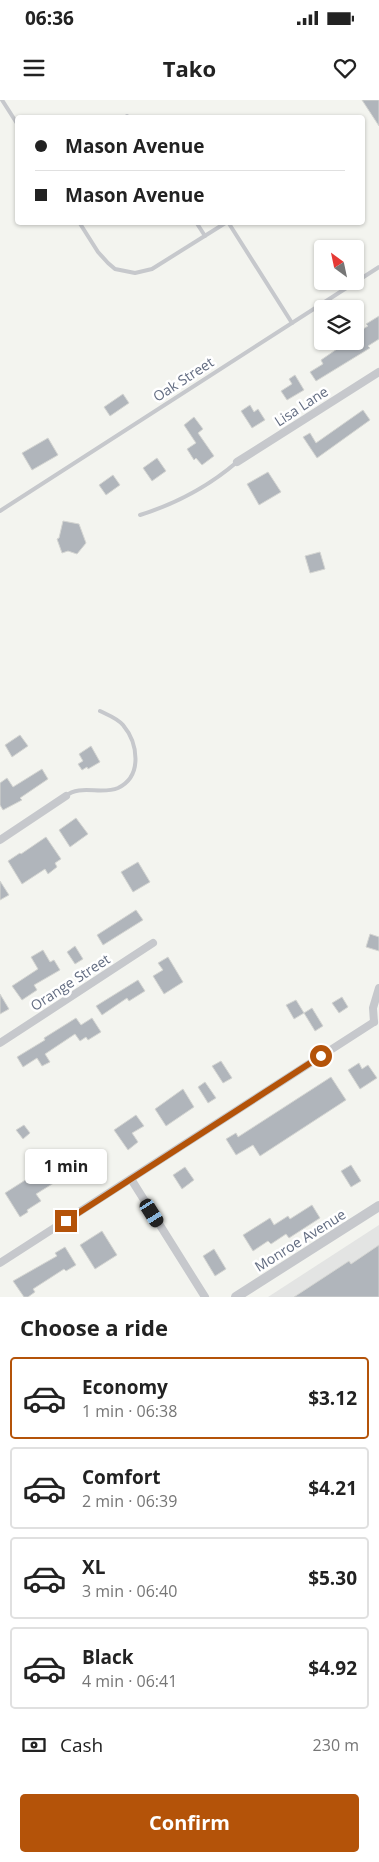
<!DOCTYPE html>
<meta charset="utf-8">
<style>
body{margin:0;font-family:"Open Sans",sans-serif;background:#f2f2f2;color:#222;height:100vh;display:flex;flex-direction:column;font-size:19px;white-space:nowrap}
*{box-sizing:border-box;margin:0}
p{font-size:16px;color:#767676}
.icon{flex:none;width:28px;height:28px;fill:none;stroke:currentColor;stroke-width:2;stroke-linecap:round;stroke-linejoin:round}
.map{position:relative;height:1197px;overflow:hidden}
.sheet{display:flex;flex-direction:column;background:#fff;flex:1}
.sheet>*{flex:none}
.guide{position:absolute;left:15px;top:15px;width:350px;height:110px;border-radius:5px;box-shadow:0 1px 4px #0004;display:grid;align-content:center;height:110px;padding:0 20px;background:#fff}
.needle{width:32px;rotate:327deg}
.tools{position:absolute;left:314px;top:140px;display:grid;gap:10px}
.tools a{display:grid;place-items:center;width:50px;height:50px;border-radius:5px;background:#fff;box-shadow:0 1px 4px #0004;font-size:25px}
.end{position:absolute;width:22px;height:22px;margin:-11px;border:6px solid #b45309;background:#fff;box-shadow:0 0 0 2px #fff}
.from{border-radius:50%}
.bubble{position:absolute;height:35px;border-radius:5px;background:#fff;box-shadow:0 1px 4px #0004;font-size:16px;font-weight:700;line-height:35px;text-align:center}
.car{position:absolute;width:15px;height:30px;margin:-15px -8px;border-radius:6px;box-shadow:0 0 4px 1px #0007;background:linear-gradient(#222 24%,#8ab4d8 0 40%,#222 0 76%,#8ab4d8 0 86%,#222 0)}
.guide b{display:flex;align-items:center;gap:18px;height:48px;font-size:19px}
.guide b+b{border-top:1px solid #e0e0e0}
.guide i{width:12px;height:12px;background:#222}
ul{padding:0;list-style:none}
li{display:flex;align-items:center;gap:15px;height:82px;margin:0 10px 8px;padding:0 10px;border:2px solid #e0e0e0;border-radius:5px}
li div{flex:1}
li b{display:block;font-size:19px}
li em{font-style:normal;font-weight:700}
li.selected{border-color:#b45309}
li>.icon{width:45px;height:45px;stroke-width:1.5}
h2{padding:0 20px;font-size:22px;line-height:60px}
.pay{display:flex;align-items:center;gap:12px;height:55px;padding:0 20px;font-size:19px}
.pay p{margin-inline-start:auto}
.cta{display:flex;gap:10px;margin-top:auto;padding:10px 20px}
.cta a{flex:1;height:58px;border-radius:5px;background:#b45309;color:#fff;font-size:20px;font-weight:700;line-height:58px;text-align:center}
.status{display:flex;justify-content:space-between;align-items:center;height:35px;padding:0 25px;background:#fff;direction:ltr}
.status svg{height:14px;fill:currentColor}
header{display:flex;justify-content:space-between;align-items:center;height:65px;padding:0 20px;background:#fff;font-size:22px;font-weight:700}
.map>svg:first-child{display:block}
</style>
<div class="status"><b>06:36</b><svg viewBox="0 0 49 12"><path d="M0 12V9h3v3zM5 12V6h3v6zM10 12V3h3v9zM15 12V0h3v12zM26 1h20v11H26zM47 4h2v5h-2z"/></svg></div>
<header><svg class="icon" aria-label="menu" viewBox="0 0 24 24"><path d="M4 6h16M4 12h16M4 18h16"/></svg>Tako<svg class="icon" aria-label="heart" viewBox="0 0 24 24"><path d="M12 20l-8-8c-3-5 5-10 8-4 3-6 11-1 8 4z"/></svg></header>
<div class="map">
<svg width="379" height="1197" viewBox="0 0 379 1197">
<rect width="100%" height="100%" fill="#f3f4ef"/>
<!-- built -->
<path fill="#e3e4e3" d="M379 1125V1197H268Z"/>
<!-- building -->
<g fill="#b0b5bb" stroke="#d4d5d2">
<path d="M362 0H379V26Z"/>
<path d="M379 216V239L368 246 370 248 316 281 310 272 323 264 321 260 337 249 335 247 344 241H355V234L368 226 366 224Z"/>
<path d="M295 275 304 290 287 300 281 291 292 284 289 279Z"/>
<path d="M123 294 129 303 110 316 104 307Z"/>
<path d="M250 305 254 312 258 309 265 320 252 328 241 311Z"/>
<path d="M363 310 370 320 317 358 303 337 310 333 316 343Z"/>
<path d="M194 317 203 329 198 333 214 356 202 365 196 358 194 360 187 349 196 343 184 325Z"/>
<path d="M48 338 58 355 32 370 22 353Z"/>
<path d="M157 358 166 371 152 381 143 368Z"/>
<path d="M268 372 281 392 259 405 247 384Z"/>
<path d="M113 375 120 385 106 395 99 385Z"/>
<path d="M63 421 79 424 86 443 77 454 68 451 62 453 57 439 59 438Z"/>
<path d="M320 452 325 469 310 473 305 456Z"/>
<path d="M20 635 28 646 12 657 5 645Z"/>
<path d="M91 646 100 662 88 669 87 667 82 670 78 664 83 661 79 654Z"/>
<path d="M42 669 48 679 20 698 22 700 3 710 0 705V683L7 678 13 687Z"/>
<path d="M76 718 88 734 70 747 59 730Z"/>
<path d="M46 737 61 759 55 763 57 767 48 774 45 769 22 784 8 761 20 753 21 754Z"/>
<path d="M138 762 150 782 133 792 121 772Z"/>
<path d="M0 781 9 795 0 800Z"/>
<path d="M136 810 143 820 103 845 97 835Z"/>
<path d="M370 834 379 837V851L366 847Z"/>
<path d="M75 846 83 859 75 864 67 852Z"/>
<path d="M43 850 50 862 54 860 60 870 34 885 37 890 22 900 12 886 38 869 31 857Z"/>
<path d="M168 857 183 882 164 894 153 876 163 870 158 863Z"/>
<path d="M138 880 145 891 129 901 127 898 102 915 96 906Z"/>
<path d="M0 894 9 909 0 914Z"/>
<path d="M342 897 348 907 339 913 332 903Z"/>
<path d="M296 900 304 913 294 919 286 905Z"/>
<path d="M312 908 323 926 315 931 304 913Z"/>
<path d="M76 918 81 925 92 918 101 932 88 940 86 937 80 941 75 934 45 954 50 962 42 966 37 958 23 967 17 957 45 940 44 938Z"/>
<path d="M221 961 232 978 223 983 212 966Z"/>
<path d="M359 963 362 969 368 965 377 978 360 989 348 970Z"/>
<path d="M331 977 346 1000 260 1056 253 1045 236 1055 226 1039 236 1033 238 1037Z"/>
<path d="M205 982 216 998 208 1003 198 987Z"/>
<path d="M183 989 194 1007 166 1026 155 1009Z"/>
<path d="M136 1015 144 1026 132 1033 138 1042 128 1050 114 1030Z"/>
<path d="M24 1025 30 1033 23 1039 16 1030Z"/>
<path d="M76 1061 84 1073 76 1078 68 1066Z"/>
<path d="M351 1065 361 1081 351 1087 341 1071Z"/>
<path d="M185 1067 194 1080 182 1089 173 1075Z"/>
<path d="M49 1069 57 1081 36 1094 41 1101 27 1110 28 1112 20 1117 5 1093 27 1079 29 1082Z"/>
<path d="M312 1105 320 1118 289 1138 286 1134 271 1144 268 1141 253 1151 243 1135 270 1118 274 1125 288 1116 290 1119Z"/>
<path d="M102 1131 117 1155 95 1169 80 1145Z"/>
<path d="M379 1145V1197H294L349 1161 351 1164Z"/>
<path d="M65 1147 76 1165 66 1171 64 1169 33 1189 35 1192 28 1197H24L13 1181 57 1156 55 1153Z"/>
<path d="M214 1149 226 1169 215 1176 203 1156Z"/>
</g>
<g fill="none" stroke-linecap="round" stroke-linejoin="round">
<!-- service -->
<g stroke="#c6c8cc" stroke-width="4">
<path d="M2 0 18 25"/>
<path d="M125 18 127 16 128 18"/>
<path d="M79 122 98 152 108 163 115 169 135 173 152 169 227 122"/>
<path d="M196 122 205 136"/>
<path d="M228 122 292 223"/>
<path d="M0 411 379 167"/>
<path d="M140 415C175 404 209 386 237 362"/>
<path d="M66 696C79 684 102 695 118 688 143 676 138 643 123 625 117 618 108 615 100 611"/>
</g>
<!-- minor -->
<g stroke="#c6c8cc" stroke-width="8">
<path d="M237 362 379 272"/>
<path d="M0 740 66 696"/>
<path d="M374 922 373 908 379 888"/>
<path d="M0 943 153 843"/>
<path d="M131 1079 205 1197"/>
<path d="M0 1163 374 922"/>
</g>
<!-- tertiary -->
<path stroke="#c6c8cc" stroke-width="10" d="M236 1197 379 1106"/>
</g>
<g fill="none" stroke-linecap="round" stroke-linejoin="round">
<!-- route -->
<path stroke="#b45309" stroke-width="6" d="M66 1121 321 956"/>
</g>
<g text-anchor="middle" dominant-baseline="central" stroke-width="5" stroke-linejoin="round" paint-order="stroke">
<!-- street labels -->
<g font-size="14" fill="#626c81" stroke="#fff">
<text transform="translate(183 279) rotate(-33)">Oak Street</text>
<text transform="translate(301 306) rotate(-33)">Lisa Lane</text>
<text transform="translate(70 882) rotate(-33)">Orange Street</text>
<text transform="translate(300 1140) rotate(-32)">Monroe Avenue</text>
</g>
</g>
</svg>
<div class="tools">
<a><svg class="needle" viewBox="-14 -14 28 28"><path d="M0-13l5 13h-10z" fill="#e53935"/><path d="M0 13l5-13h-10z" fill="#767676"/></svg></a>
<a><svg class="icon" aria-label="layers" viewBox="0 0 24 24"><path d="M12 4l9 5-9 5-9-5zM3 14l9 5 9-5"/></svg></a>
</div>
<i class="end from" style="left:321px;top:956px"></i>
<i class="end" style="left:66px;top:1121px"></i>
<div class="bubble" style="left:25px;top:1049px;width:82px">1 min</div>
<i class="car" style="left:152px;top:1113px;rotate:148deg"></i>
<div class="guide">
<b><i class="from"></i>Mason Avenue</b>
<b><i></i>Mason Avenue</b>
</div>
</div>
<section class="sheet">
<h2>Choose a ride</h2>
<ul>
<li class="selected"><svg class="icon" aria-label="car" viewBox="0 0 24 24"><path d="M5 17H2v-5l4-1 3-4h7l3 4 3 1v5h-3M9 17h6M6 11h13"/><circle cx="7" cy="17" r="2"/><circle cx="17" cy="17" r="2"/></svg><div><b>Economy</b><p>1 min · 06:38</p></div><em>$3.12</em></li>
<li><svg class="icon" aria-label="car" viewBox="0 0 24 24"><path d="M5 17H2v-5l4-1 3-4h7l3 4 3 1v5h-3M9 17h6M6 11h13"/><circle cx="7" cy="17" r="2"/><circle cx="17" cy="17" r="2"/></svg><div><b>Comfort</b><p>2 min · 06:39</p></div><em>$4.21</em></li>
<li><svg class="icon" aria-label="car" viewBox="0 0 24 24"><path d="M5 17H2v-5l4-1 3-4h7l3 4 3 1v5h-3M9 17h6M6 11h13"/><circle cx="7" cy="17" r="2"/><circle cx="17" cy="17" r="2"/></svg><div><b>XL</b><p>3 min · 06:40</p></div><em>$5.30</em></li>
<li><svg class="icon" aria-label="car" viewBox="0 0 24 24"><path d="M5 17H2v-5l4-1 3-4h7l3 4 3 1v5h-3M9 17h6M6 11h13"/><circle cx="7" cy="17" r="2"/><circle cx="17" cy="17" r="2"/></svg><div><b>Black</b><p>4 min · 06:41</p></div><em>$4.92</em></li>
</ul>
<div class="pay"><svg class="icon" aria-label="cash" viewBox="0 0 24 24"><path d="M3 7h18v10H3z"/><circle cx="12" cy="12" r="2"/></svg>Cash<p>230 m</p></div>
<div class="cta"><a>Confirm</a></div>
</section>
